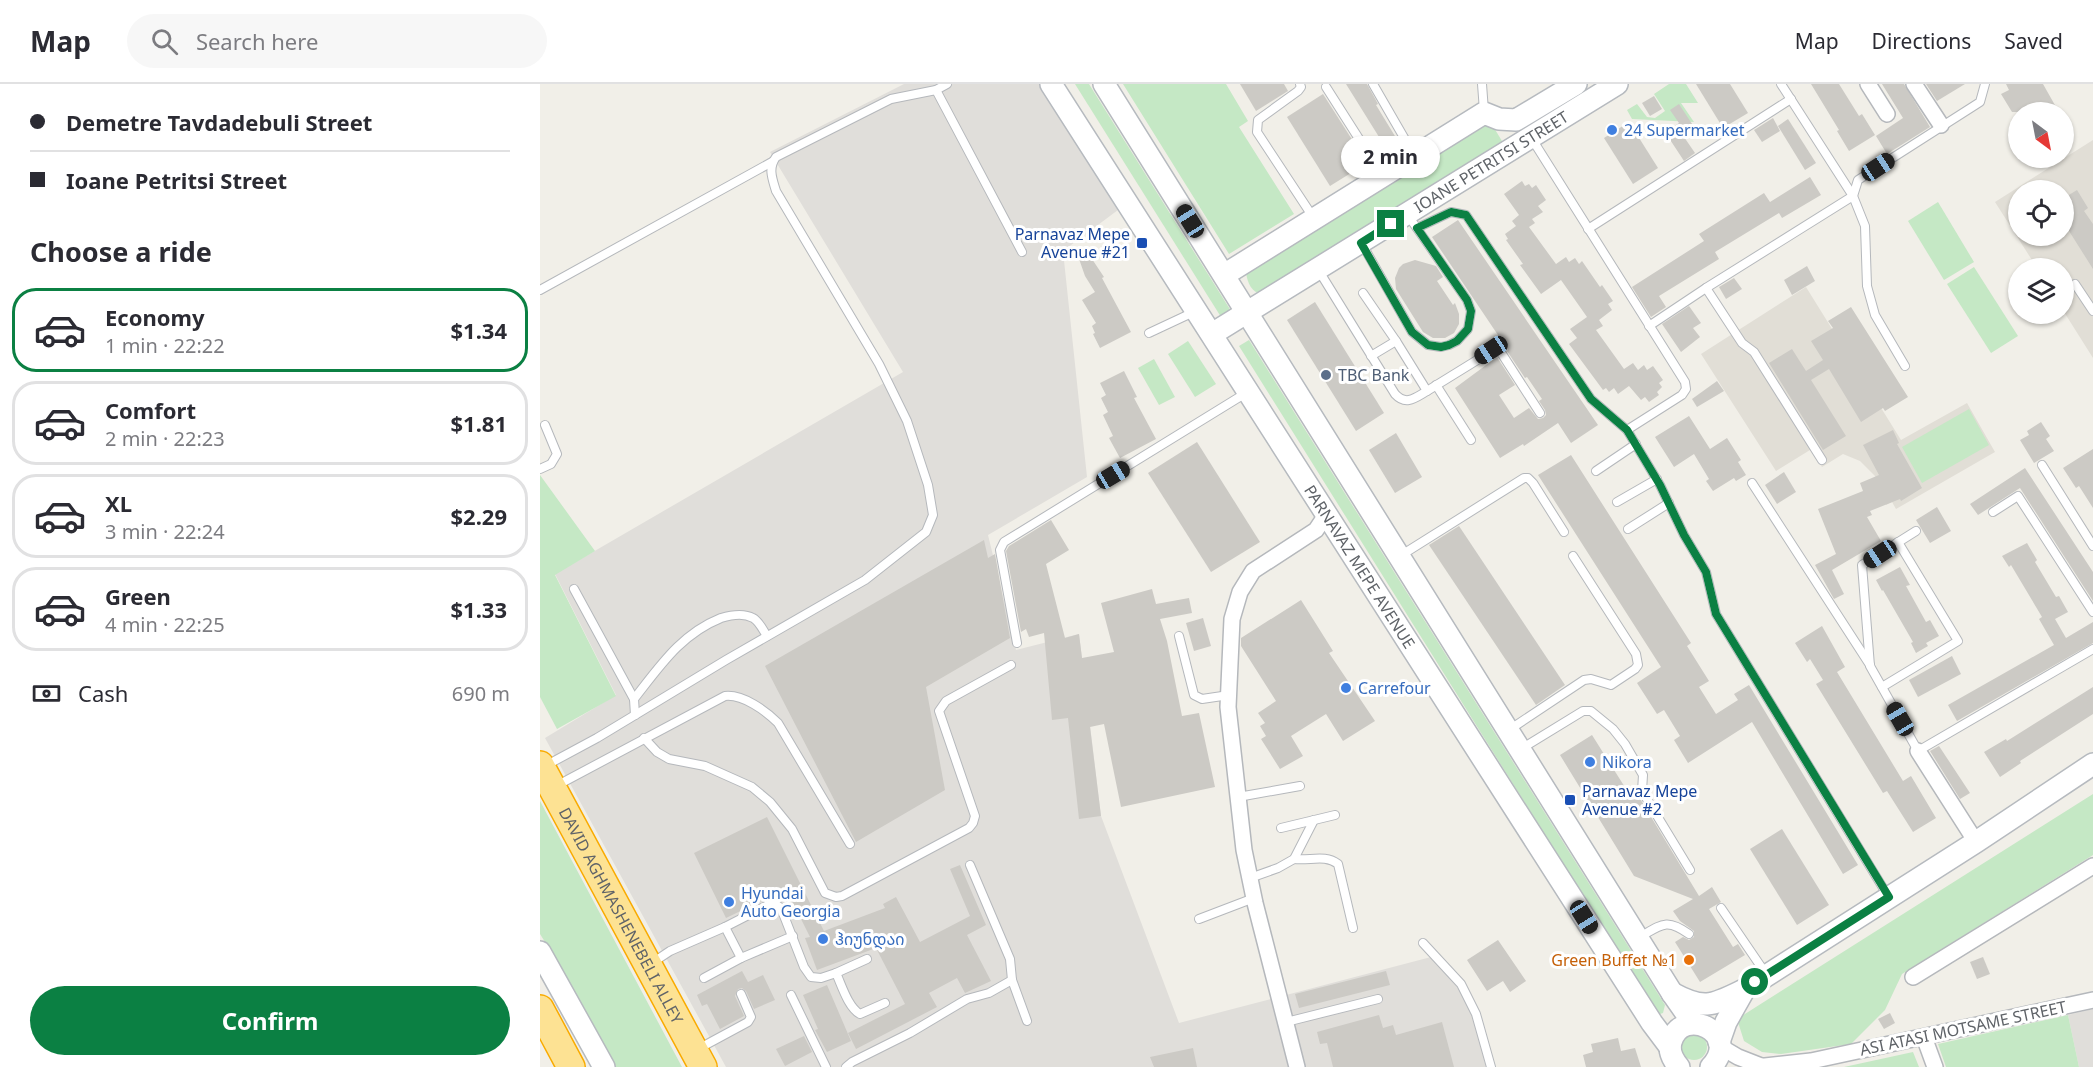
<!DOCTYPE html>
<meta charset="utf-8">
<style>
body{margin:0;font-family:"Noto Sans","Noto Sans Georgian",sans-serif;background:#f7f7f7;color:#2b2b33;height:100vh;display:flex;flex-direction:column;font-size:22px;white-space:nowrap}
*{box-sizing:border-box;margin:0}
p{font-size:20px;color:#7c7c81}
.icon{flex:none;width:33px;height:33px;fill:none;stroke:currentColor;stroke-width:2;stroke-linecap:round;stroke-linejoin:round}
.map{position:relative;flex:1;overflow:hidden}
.side{display:flex;flex-direction:column;background:#fff;width:540px}
.side>*{flex:none}
.guide{display:grid;align-content:center;height:132px;padding:0 30px;background:#fff}
.needle{width:39px;rotate:148deg}
.tools{position:absolute;left:1468px;top:18px;display:grid;gap:12px}
.tools a{display:grid;place-items:center;width:66px;height:66px;border-radius:50%;background:#fff;box-shadow:0 2px 4px #0004;font-size:30px}
.end{position:absolute;width:27px;height:27px;margin:-14px;border:8px solid #0b8043;background:#fff;box-shadow:0 0 0 3px #fff}
.from{border-radius:50%}
.bubble{position:absolute;height:42px;border-radius:21px;background:#fff;box-shadow:0 2px 4px #0004;font-size:20px;font-weight:700;line-height:42px;text-align:center}
.car{position:absolute;width:18px;height:36px;margin:-18px -9px;border-radius:8px;box-shadow:0 0 4px 2px #0007;background:linear-gradient(#222 24%,#8ab4d8 0 40%,#222 0 76%,#8ab4d8 0 86%,#222 0)}
.guide b{display:flex;align-items:center;gap:21px;height:57px;font-size:22px}
.guide b+b{border-top:2px solid #e1e1e2}
.guide i{width:15px;height:15px;background:#2b2b33}
ul{padding:0;list-style:none}
li{display:flex;align-items:center;gap:18px;height:84px;margin:0 12px 9px;padding:0 18px;border:3px solid #e1e1e2;border-radius:24px}
li div{flex:1}
li b{display:block;font-size:22px}
li em{font-style:normal;font-weight:700}
li.on{border-color:#0b8043}
li>.icon{width:54px;height:54px;stroke-width:1.5}
h2{padding:0 30px;font-size:27px;line-height:72px}
.pay{display:flex;align-items:center;gap:15px;height:66px;padding:0 30px;font-size:22px}
.pay p{margin-inline-start:auto}
.primary-button{display:flex;gap:12px;margin-top:auto;padding:12px 30px}
.primary-button a{flex:1;height:69px;border-radius:36px;background:#0b8043;color:#fff;font-size:24px;font-weight:700;line-height:69px;text-align:center}
header{display:flex;align-items:center;gap:36px;box-sizing:border-box;height:84px;padding:0 30px;background:#fff;border-bottom:2px solid #e1e1e2}
header strong{font-size:28px}
nav{display:flex;gap:33px;margin-inline-start:auto;font-size:21px}
.search{width:420px;height:54px;background:#f7f7f7;display:flex;align-items:center;gap:15px;box-sizing:border-box;padding:0 21px;border-radius:33px;color:#7c7c81;font-size:22px}
main{display:flex;flex:1;min-height:0}
.map>svg:first-child{display:block}
</style>
<header>
<strong>Map</strong>
<div class="search"><svg class="icon" aria-label="search" viewBox="0 0 24 24"><circle cx="10" cy="10" r="6"/><path d="M15 15l6 6"/></svg>Search here</div>
<nav><a>Map</a><a>Directions</a><a>Saved</a></nav>
</header>
<main>
<section class="side">
<div class="guide">
<b><i class="from"></i>Demetre Tavdadebuli Street</b>
<b><i></i>Ioane Petritsi Street</b>
</div>
<h2>Choose a ride</h2>
<ul>
<li class="on"><svg class="icon" aria-label="car" viewBox="0 0 24 24"><path d="M5 17H2v-5l4-1 3-4h7l3 4 3 1v5h-3M9 17h6M6 11h13"/><circle cx="7" cy="17" r="2"/><circle cx="17" cy="17" r="2"/></svg><div><b>Economy</b><p>1 min · 22:22</p></div><em>$1.34</em></li>
<li><svg class="icon" aria-label="car" viewBox="0 0 24 24"><path d="M5 17H2v-5l4-1 3-4h7l3 4 3 1v5h-3M9 17h6M6 11h13"/><circle cx="7" cy="17" r="2"/><circle cx="17" cy="17" r="2"/></svg><div><b>Comfort</b><p>2 min · 22:23</p></div><em>$1.81</em></li>
<li><svg class="icon" aria-label="car" viewBox="0 0 24 24"><path d="M5 17H2v-5l4-1 3-4h7l3 4 3 1v5h-3M9 17h6M6 11h13"/><circle cx="7" cy="17" r="2"/><circle cx="17" cy="17" r="2"/></svg><div><b>XL</b><p>3 min · 22:24</p></div><em>$2.29</em></li>
<li><svg class="icon" aria-label="car" viewBox="0 0 24 24"><path d="M5 17H2v-5l4-1 3-4h7l3 4 3 1v5h-3M9 17h6M6 11h13"/><circle cx="7" cy="17" r="2"/><circle cx="17" cy="17" r="2"/></svg><div><b>Green</b><p>4 min · 22:25</p></div><em>$1.33</em></li>
</ul>
<div class="pay"><svg class="icon" aria-label="cash" viewBox="0 0 24 24"><path d="M3 7h18v10H3z"/><circle cx="12" cy="12" r="2"/></svg>Cash<p>690 m</p></div>
<div class="primary-button"><a>Confirm</a></div>
</section>
<div class="map">
<svg width="1553" height="983" viewBox="0 0 1553 983">
<rect width="100%" height="100%" fill="#f1efe8"/>
<!-- industrial -->
<g fill="#e0deda">
<path d="M364 0H501L578 126 523 167 547 393 448 451 476 566 539 550 561 732 639 939 891 873 929 915 946 983H186L5 654 76 611 15 490 363 288 230 68Z"/>
<path d="M1553 925V983H1539L1528 931Z"/>
</g>
<!-- education -->
<g fill="#e1ded6" fill-rule="evenodd">
<path d="M1553 56V274L1524 228V184H1497L1455 118ZM1479 106H1524V152H1479Z"/>
<path d="M1266 203 1361 356 1427 319 1455 368 1356 425 1352 418 1346 421 1335 392 1320 377 1303 370 1282 383 1270 366 1236 387 1161 270Z"/>
</g>
<!-- green -->
<g fill="#c5e8c5">
<path d="M535 0H549L691 227 681 233Z"/>
<path d="M583 0H686L708 37 699 43 754 130 689 170Z"/>
<path d="M1129 0H1146L1158 19H1141L1154 38 1092 35 1087 26 1097 20 1107 33 1115 34 1125 27 1114 10Z"/>
<path d="M940 38 951 39 962 57V63L722 211C711 207 708 200 706 189Z"/>
<path d="M1398 118 1434 178 1404 196 1368 137Z"/>
<path d="M1434 183 1478 252 1451 269 1407 200Z"/>
<path d="M709 256 1125 921 1123 929 1120 930 1115 927 699 262Z"/>
<path d="M648 257 676 300 655 313 628 270Z"/>
<path d="M614 275 635 313 619 321 598 284Z"/>
<path d="M1429 325 1449 361 1382 399 1362 363Z"/>
<path d="M0 391 55 467 15 491 76 612 17 645 0 613Z"/>
<path d="M1553 710V771L1362 890 1345 926 1311 960 1241 970 1222 968 1204 957 1197 935Z"/>
<path d="M0 717 142 983H73L15 874 0 850Z"/>
<path d="M1528 931 1539 983H1406L1398 960Z"/>
<circle cx="1154" cy="963" r="13"/>
<path d="M1373 968 1379 983H1304Z"/>
</g>
<!-- building -->
<g fill="#cccac5">
<path d="M700 0H744L748 7 716 27Z"/>
<path d="M806 0H827L838 20 836 21 861 62 849 69Z"/>
<path d="M1156 0H1190L1208 29 1183 44Z"/>
<path d="M1271 0H1299L1319 32 1322 30 1335 51 1309 67 1297 47 1299 46Z"/>
<path d="M1342 0H1364L1390 43 1347 70 1336 52 1363 34Z"/>
<path d="M1386 0H1425L1397 17Z"/>
<path d="M1466 0H1503L1516 23 1507 28H1472L1461 10 1469 6Z"/>
<path d="M783 10 827 79 790 102 747 33Z"/>
<path d="M1114 12 1122 25 1110 32 1102 19Z"/>
<path d="M1139 20 1156 46 1144 53 1155 69 1144 77 1125 48 1139 39 1130 26Z"/>
<path d="M1233 34 1240 47 1222 58 1214 46Z"/>
<path d="M1248 35 1276 79 1265 86 1238 42Z"/>
<path d="M1089 38 1118 84 1093 100 1064 54Z"/>
<path d="M1270 93 1281 111 1242 134 1239 129 1175 168 1179 175 1119 212 1126 223 1111 233 1092 203 1164 157 1159 150 1224 109 1230 118Z"/>
<path d="M982 97 985 102 989 100 992 104 996 101 1006 116 998 122 1003 128 992 135 995 139 989 143 1016 180 1026 173 1029 178 1035 174 1039 180 1042 177 1060 203 1062 201 1073 217 1068 220 1072 226 1059 236 1063 242 1056 246 1084 285 1093 279 1098 286 1104 281 1107 286 1113 282 1123 296 1119 299 1122 303 1117 308 1119 311 1109 318 1105 313 1101 316 1089 302 1078 310 1074 304 1069 308 1066 304 1063 306 1029 260 1037 254 1030 245 1047 233 1021 196 1001 210 980 181 983 180 966 156 968 155 965 150 976 142 972 137 979 131 964 110Z"/>
<path d="M1537 106 1548 124 1544 127 1553 140V185L1524 139V114Z"/>
<path d="M918 136 1058 341 1031 359 1018 339 984 362 983 360 960 374 915 304 957 273 975 301 959 311 974 334 989 324 998 335 1003 334 1006 331 1005 326 999 317 1002 315 987 293 985 294 967 267 968 266 892 153Z"/>
<path d="M546 166 564 193 562 194 591 248 560 264 553 250 555 249 552 242 556 239 542 216 555 208 545 192 538 172Z"/>
<path d="M875 176 896 182 903 193 897 197 913 221 915 219 919 230V240L914 249 905 254H893L883 248 856 205 855 194 859 184 863 180Z"/>
<path d="M1267 182 1275 197 1252 211 1244 196Z"/>
<path d="M1194 194 1202 205 1186 215 1179 203Z"/>
<path d="M775 218 844 329 816 347 747 236Z"/>
<path d="M1149 222 1161 239 1153 244 1160 253 1141 268 1122 240Z"/>
<path d="M1311 223 1368 313 1345 327 1343 324 1321 338 1289 285 1271 296 1306 352 1283 366 1229 279 1252 265 1266 287 1283 276 1271 257 1293 244 1288 237Z"/>
<path d="M584 287 597 313 594 314 616 355 580 374 569 354 573 352 563 331 568 328 561 314 566 311 560 299Z"/>
<path d="M1177 297 1184 307 1157 323 1152 315Z"/>
<path d="M1149 332 1170 365 1187 354 1201 376 1198 378 1206 391 1196 397 1194 394 1173 407 1166 397 1169 395 1154 370 1134 383 1115 353Z"/>
<path d="M1501 338 1510 352 1506 355 1514 367 1494 379 1480 356 1489 351 1487 347Z"/>
<path d="M1353 346 1359 359 1357 360 1382 404 1361 417 1360 415 1330 427 1332 431 1327 433 1341 457 1292 486 1304 510 1294 515 1275 481 1296 470 1278 425 1323 407 1320 399 1339 391 1323 361Z"/>
<path d="M856 349 882 393 855 409 829 366Z"/>
<path d="M657 358 720 458 671 488 608 389Z"/>
<path d="M1553 365V424L1539 402 1536 404 1523 384Z"/>
<path d="M1031 371 1151 559 1147 562 1169 597 1159 603 1176 630 1198 616 1194 610 1209 601 1318 781 1303 790 1212 638 1148 679 1134 656 1140 652 1124 626 1117 630 1097 599 1121 583 998 391Z"/>
<path d="M1485 384 1553 488V517L1480 404 1438 431 1430 420Z"/>
<path d="M1244 388 1256 408 1237 420 1225 401Z"/>
<path d="M1397 423 1411 447 1390 459 1376 436Z"/>
<path d="M511 436 529 466 506 480 525 554 539 550 542 574 574 568 561 519 612 505 616 520 649 514 652 529 620 535 627 557 642 632 659 629 675 703 581 723 564 640 550 643 561 732 539 735 528 634 512 636 504 549 489 553 486 545 481 548 466 467 469 462Z"/>
<path d="M919 442 1025 601 996 621 889 461Z"/>
<path d="M444 456 448 474 455 470 470 554 386 603 405 706 316 758 225 582Z"/>
<path d="M1487 459 1497 476 1495 478 1516 513 1519 512 1528 528 1515 535 1526 554 1553 538V559L1417 637 1408 621 1514 561 1499 535 1502 533 1471 481 1469 483 1462 472Z"/>
<path d="M1360 483 1370 501 1366 502 1386 538 1390 536 1399 552 1386 559 1388 562 1376 569 1371 559 1373 558 1343 506 1342 507 1336 496Z"/>
<path d="M761 516 793 567 789 569 835 637 803 657 786 630 751 652 763 672 740 685 721 655 726 652 720 642 725 639 718 629 736 617 701 562V554Z"/>
<path d="M663 534 671 562 654 567 646 539Z"/>
<path d="M1282 542 1305 583 1297 588 1363 697 1371 692 1396 734 1373 748 1347 707 1343 709 1276 600 1283 596 1270 575 1267 578 1255 559Z"/>
<path d="M1412 572 1421 590 1378 613 1369 596Z"/>
<path d="M1553 603V630L1480 677 1481 679 1460 693 1444 668 1466 655 1467 657Z"/>
<path d="M1052 651 1093 716 1099 713 1159 812 1172 803 1181 818 1169 825 1193 863 1198 860 1205 871 1160 898 1135 858 1143 853 1149 856 1154 853V847L1140 837 1133 827 1153 815 1094 792 1020 671Z"/>
<path d="M1399 662 1430 709 1420 715 1390 667Z"/>
<path d="M227 733 284 847 345 824 343 820 356 813 380 858 430 832 410 785 420 781 446 841 427 851 451 897 425 909 417 894 389 909 397 923 316 965 308 949 365 920 336 864 277 886 265 854 270 853 246 805 186 834 154 769Z"/>
<path d="M1242 745 1289 821 1257 841 1210 765Z"/>
<path d="M958 856 986 897 970 908 963 897 947 907 927 876Z"/>
<path d="M1443 873 1450 890 1437 895 1430 878Z"/>
<path d="M202 887 208 898 223 891 235 916 214 925 206 907 202 904 198 905 195 912 204 932 180 945 167 920 162 922 157 911Z"/>
<path d="M846 887 850 901 759 924 755 910Z"/>
<path d="M287 901 311 957 287 968 275 946 278 945 263 911Z"/>
<path d="M1350 929 1355 939 1344 945 1338 935Z"/>
<path d="M839 931 843 944 853 941 856 951 902 938 914 983H793L787 959 780 960 777 948Z"/>
<path d="M264 952 272 968 245 982 236 965Z"/>
<path d="M1078 954 1081 967 1095 964 1101 983H1046L1043 971 1053 968 1051 960Z"/>
<path d="M653 964 657 983H614L610 973Z"/>
</g>
<g fill="none" stroke-linecap="round" stroke-linejoin="round">
<!-- lane casing -->
<g stroke="#b5b8bc" stroke-width="10">
<g id="lane">
<path d="M760 0 761 3 758 7 718 36 717 48 773 133"/>
<path d="M833 0 874 71"/>
<path d="M942 0 944 27"/>
<path d="M1241 0 1313 112 1325 142 1327 202 1335 231 1365 282"/>
<path d="M786 3 842 91"/>
<path d="M396 6 482 168"/>
<path d="M992 55 1145 298 1146 305 1142 311 1087 346 1120 401 1144 451 1166 488 1176 530 1348 812"/>
<path d="M877 144 911 128 926 131 1051 315 1087 346"/>
<path d="M1048 145 1251 15"/>
<path d="M822 160 872 248 888 261 901 263 909 261 917 257 928 245 931 227 927 216 867 130"/>
<path d="M779 187 855 310C866 322 875 314 887 307"/>
<path d="M1535 200 1553 227"/>
<path d="M1166 204 1202 259 1214 268 1282 376"/>
<path d="M0 206 232 78"/>
<path d="M823 209 856 257"/>
<path d="M1109 242 1166 204 1313 112 1318 96 1440 18 1445 0"/>
<path d="M609 249 656 227"/>
<path d="M831 272 856 257 887 307 955 265 962 270 1000 329"/>
<path d="M896 301 931 356"/>
<path d="M1502 381 1553 462"/>
<path d="M0 385 11 380 17 370 5 341"/>
<path d="M1056 387 1096 360"/>
<path d="M1212 399 1330 581"/>
<path d="M1077 418 1117 395"/>
<path d="M1453 428 1478 412 1553 528"/>
<path d="M1088 445 1129 419"/>
<path d="M1376 447 1322 481 1330 582 1378 667 1553 565"/>
<path d="M860 472 984 394H988L993 399 1024 448"/>
<path d="M34 505 94 615"/>
<path d="M639 552 654 611 662 615 689 611"/>
<path d="M477 559 460 466 464 458 706 309"/>
<path d="M1342 603 1418 557 1358 458"/>
<path d="M95 631 94 615C120 582 141 550 181 534 191 531 204 529 213 534 219 537 223 546 227 552"/>
<path d="M969 646 1044 596 1051 595 1071 601 1095 585 1098 581 1096 570 1033 472"/>
<path d="M104 654 117 668 129 675 165 682 212 703 230 718 252 745 285 809 296 813 302 812 429 744 433 739 435 732 399 627 406 617 471 581"/>
<path d="M981 665 1043 627H1051L1073 645 1085 660 1103 691 1102 707 1150 786"/>
<path d="M5 682 57 654 186 576 325 496 386 448 393 431 388 401 367 337 339 280 236 107C232 94 228 84 236 73L351 15 396 6 407 0"/>
<path d="M16 702 185 612C203 610 226 627 238 639L310 760"/>
<path d="M698 713 760 702"/>
<path d="M741 744 795 731"/>
<path d="M754 775C770 777 785 770 798 780L813 844"/>
<path d="M430 781 470 875 472 896 487 937"/>
<path d="M710 794 738 784 754 775 774 736"/>
<path d="M1181 824 1226 890"/>
<path d="M659 835 714 814"/>
<path d="M185 843 230 820 234 819 241 824 264 883 271 893 281 894 296 889C302 902 308 923 320 930L345 919"/>
<path d="M1100 853C1122 840 1127 834 1149 850"/>
<path d="M883 859 921 900 936 930 951 983"/>
<path d="M201 874 253 852"/>
<path d="M112 879 130 867 185 843 201 874 164 894"/>
<path d="M296 889 327 875"/>
<path d="M251 911 286 983"/>
<path d="M746 938 838 915"/>
<path d="M158 965 208 938 211 933 201 910"/>
<path d="M306 983 312 978 370 949 427 915 449 909 472 896"/>
</g>
</g>
<!-- street casing -->
<g stroke="#b5b8bc" stroke-width="18">
<g id="street">
<path d="M1328 0 1347 30"/>
<path d="M1374 0 1401 41"/>
<path d="M1378 667 1436 758"/>
<path d="M1373 893 1553 782"/>
<path d="M1384 953 1395 983"/>
<path d="M1181 963 1198 973 1221 982"/>
<path d="M757 983 715 819 704 766 688 623 692 535 700 508 713 487 776 446 786 431"/>
<path d="M1216 983 1271 977 1553 916"/>
</g>
</g>
<!-- secondary casing -->
<g stroke="#b6babf" stroke-width="24">
<g id="secondary">
<path id="s1" d="M511 0 1112 939 1130 963"/>
<path d="M564 0 1132 909 1153 939"/>
<path d="M684 191 944 29 959 35 976 36 1036 0"/>
<path id="s2" d="M672 250 1077 0"/>
<path d="M0 868 64 983"/>
<path d="M1132 909C1165 927 1173 921 1204 906"/>
<path d="M1179 958 1186 938 1204 906 1436 758 1553 680"/>
<path d="M1139 983C1133 976 1128 968 1131 958 1142 920 1203 949 1171 983"/>
</g>
</g>
<!-- highway casing -->
<g stroke="#f9ab00" stroke-width="30">
<g id="highway">
<path id="s3" d="M0 681 163 983"/>
<path d="M0 925 31 983"/>
</g>
</g>
<!-- lane -->
<use href="#lane" stroke="#fff" stroke-width="8"/>
<!-- street -->
<use href="#street" stroke="#fff" stroke-width="15"/>
<!-- secondary -->
<use href="#secondary" stroke="#fff" stroke-width="21"/>
<!-- highway -->
<use href="#highway" stroke="#fde293" stroke-width="27"/>
</g>
<g fill="none" stroke-linecap="round" stroke-linejoin="round">
<!-- route -->
<path stroke="#0b8043" stroke-width="8" d="M851 140 821 159 872 248 888 261 901 263 909 261 917 257 928 245 931 227 927 216 877 144 911 128 926 131 1051 315 1087 346 1120 401 1144 451 1166 488 1176 530 1349 813 1215 898"/>
</g>
<!-- markers -->
<g fill="#3f7fe0" stroke="#fff" stroke-width="2">
<circle cx="1072" cy="46" r="6"/>
<circle cx="806" cy="604" r="6"/>
<circle cx="1050" cy="678" r="6"/>
<circle cx="189" cy="818" r="6"/>
<circle cx="283" cy="855" r="6"/>
</g>
<g fill="#1a4fb4" stroke="#fff" stroke-width="2">
<rect x="596" y="153" width="12" height="12" rx="3"/>
<rect x="1024" y="710" width="12" height="12" rx="3"/>
</g>
<circle fill="#5c6f8a" stroke="#fff" stroke-width="2" cx="786" cy="291" r="6"/>
<circle fill="#e8710a" stroke="#fff" stroke-width="2" cx="1149" cy="876" r="6"/>
<g text-anchor="middle" dominant-baseline="central" stroke-width="6" stroke-linejoin="round" paint-order="stroke">
<!-- shop labels -->
<g font-size="16" fill="#366cbe" stroke="#fff" text-anchor="start">
<text x="1084" y="46">24 Supermarket</text>
<text x="818" y="604">Carrefour</text>
<text x="1062" y="678">Nikora</text>
<text x="201" y="809">Hyundai<tspan x="201" dy="18">Auto Georgia</tspan></text>
<text x="295" y="855">ჰიუნდაი</text>
</g>
<!-- street labels -->
<g font-size="16" fill="#5f6368" stroke="#fff">
<text stroke="none"><textPath href="#s2" startOffset="328">IOANE PETRITSI STREET</textPath></text>
<text stroke="none"><textPath href="#s1" startOffset="573">PARNAVAZ MEPE AVENUE</textPath></text>
<text stroke="none"><textPath href="#s3" startOffset="171">DAVID AGHMASHENEBELI ALLEY</textPath></text>
<text transform="translate(1423 944) rotate(-12)">ASI ATASI MOTSAME STREET</text>
</g>
<!-- transit labels -->
<g font-size="16" fill="#164399" stroke="#fff" text-anchor="end">
<text x="590" y="150">Parnavaz Mepe<tspan x="590" dy="18">Avenue #21</tspan></text>
<text x="1042" y="707" text-anchor="start">Parnavaz Mepe<tspan x="1042" dy="18">Avenue #2</tspan></text>
</g>
<!-- service labels -->
<g font-size="16" fill="#4e5e75" stroke="#fff" text-anchor="start">
<text x="798" y="291">TBC Bank</text>
</g>
<!-- food labels -->
<g font-size="16" fill="#c56008" stroke="#fff" text-anchor="end">
<text x="1137" y="876">Green Buffet №1</text>
</g>
</g>
</svg>
<div class="tools">
<a><svg class="needle" viewBox="-14 -14 28 28"><path d="M0-13l5 13h-10z" fill="#e53935"/><path d="M0 13l5-13h-10z" fill="#7c7c81"/></svg></a>
<a><svg class="icon" aria-label="locate" viewBox="0 0 24 24"><circle cx="12" cy="12" r="6"/><path d="M12 2v4M12 18v4M2 12h4M18 12h4"/></svg></a>
<a><svg class="icon" aria-label="layers" viewBox="0 0 24 24"><path d="M12 4l9 5-9 5-9-5zM3 14l9 5 9-5"/></svg></a>
</div>
<i class="end from" style="left:1215px;top:898px"></i>
<i class="end" style="left:851px;top:140px"></i>
<div class="bubble" style="left:801px;top:52px;width:99px">2 min</div>
<i class="car" style="left:1338px;top:83px;rotate:57deg"></i>
<i class="car" style="left:650px;top:137px;rotate:328deg"></i>
<i class="car" style="left:951px;top:266px;rotate:237deg"></i>
<i class="car" style="left:573px;top:391px;rotate:59deg"></i>
<i class="car" style="left:1340px;top:470px;rotate:237deg"></i>
<i class="car" style="left:1360px;top:635px;rotate:330deg"></i>
<i class="car" style="left:1044px;top:833px;rotate:148deg"></i>
</div>
</main>
